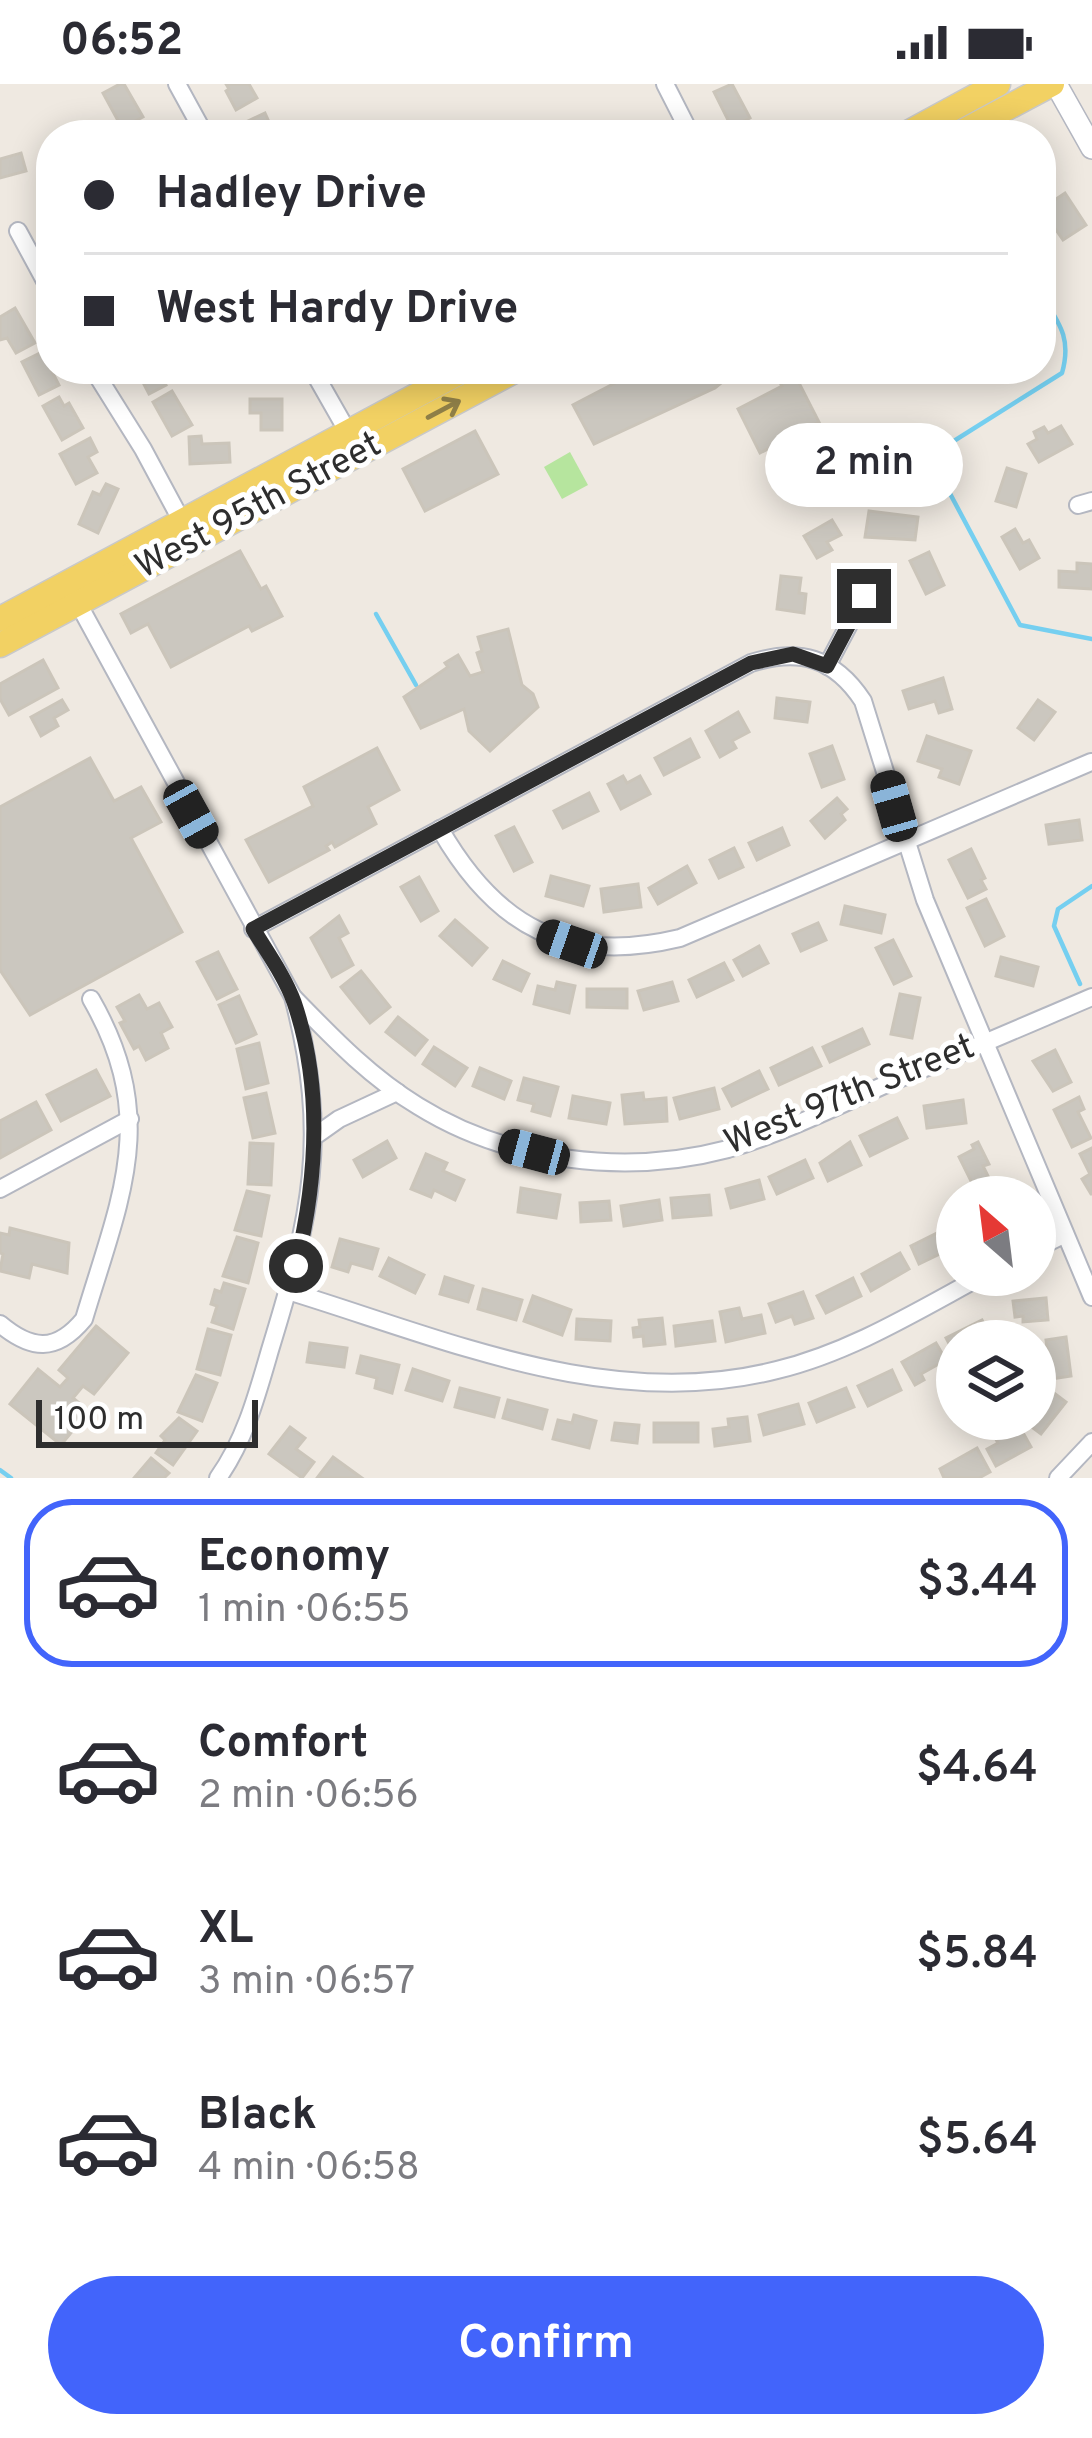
<!DOCTYPE html>
<meta charset="utf-8">
<style>
body{margin:0;font-family:Overpass,sans-serif;background:#f7f7f7;color:#2b2b33;height:100vh;display:flex;flex-direction:column;font-size:45px;white-space:nowrap}
*{box-sizing:border-box;margin:0}
p{font-size:39px;color:#7c7c81}
.icon{flex:none;width:66px;height:66px;fill:none;stroke:currentColor;stroke-width:2;stroke-linecap:round;stroke-linejoin:round}
.map{position:relative;height:1394px;overflow:hidden}
.drawer{display:flex;flex-direction:column;background:#fff;flex:1}
.drawer>*{flex:none}
.banner{position:absolute;left:36px;top:36px;width:1020px;height:264px;border-radius:48px;box-shadow:0 6px 30px #0003;display:grid;align-content:center;height:264px;padding:0 48px;background:#fff}
.needle{width:78px;rotate:332deg}
.buttons{position:absolute;left:936px;top:1092px;display:grid;gap:24px}
.buttons a{display:grid;place-items:center;width:120px;height:120px;border-radius:50%;background:#fff;box-shadow:0 6px 30px #0003;font-size:60px}
.scale{position:absolute;left:36px;bottom:30px;width:222px;box-sizing:border-box;padding-left:12px;border:6px solid #2e2e2e;border-top:0;font-size:33px;line-height:42px;white-space:nowrap;color:#2e2e2e;-webkit-text-stroke:9px #fff;paint-order:stroke}
.end{position:absolute;width:54px;height:54px;margin:-27px;border:15px solid #2e2e2e;background:#fff;box-shadow:0 0 0 6px #fff}
.from{border-radius:50%}
.bubble{position:absolute;height:84px;border-radius:42px;background:#fff;box-shadow:0 6px 30px #0003;font-size:39px;font-weight:600;line-height:84px;text-align:center}
.car{position:absolute;width:36px;height:72px;margin:-36px -18px;border-radius:15px;box-shadow:0 0 9px 3px #0007;background:linear-gradient(#222 24%,#8ab4d8 0 40%,#222 0 76%,#8ab4d8 0 86%,#222 0)}
.banner b{display:flex;align-items:center;gap:42px;height:114px;font-size:45px}
.banner b+b{border-top:3px solid #e1e1e2}
.banner i{width:30px;height:30px;background:#2b2b33}
ul{padding:21px 0 0;list-style:none}
li{display:flex;align-items:center;gap:36px;height:168px;margin:0 24px 18px;padding:0 24px;border:6px solid transparent;border-radius:48px}
li div{flex:1}
li b{display:block;font-size:45px}
li em{font-style:normal;font-weight:600}
li.selected{border-color:#4264fb}
li>.icon{width:108px;height:108px;stroke-width:1.5}
.cta{display:flex;gap:24px;margin-top:auto;padding:24px 48px}
.cta a{flex:1;height:138px;border-radius:72px;background:#4264fb;color:#fff;font-size:48px;font-weight:600;line-height:138px;text-align:center}
.status{display:flex;justify-content:space-between;align-items:center;height:84px;padding:0 60px;background:#fff;direction:ltr}
.status svg{height:33px;fill:currentColor}
.map>svg:first-child{display:block}
</style>
<div class="status"><b>06:52</b><svg viewBox="0 0 49 12"><path d="M0 12V9h3v3zM5 12V6h3v6zM10 12V3h3v9zM15 12V0h3v12zM26 1h20v11H26zM47 4h2v5h-2z"/></svg></div>
<div class="map">
<svg width="1092" height="1394" viewBox="0 0 1092 1394">
<rect width="100%" height="100%" fill="#efe9e1"/>
<!-- green -->
<path fill="#b6e59e" d="M570 368 588 401 562 415 544 383Z"/>
<g fill="none" stroke-linecap="round" stroke-linejoin="round">
<!-- stream -->
<g stroke="#75cff0" stroke-width="4.5">
<path d="M1041 210C1059 239 1072 254 1062 289L930 372 1020 541 1092 555"/>
<path d="M376 530 416 601"/>
<path d="M1080 900 1054 842 1058 825 1092 802"/>
<path d="M0 1386 11 1394"/>
</g>
</g>
<!-- building -->
<g fill="#cbc7bf" stroke="#cbc5ba" stroke-width="3">
<path d="M120 0H124L143 33 122 44 103 9Z"/>
<path d="M226 0H249L257 14 236 26 226 7 229 5Z"/>
<path d="M732 0 750 34 732 44 714 8Z"/>
<path d="M265 29 275 51H250L244 39Z"/>
<path d="M21 69 26 87 0 94V75Z"/>
<path d="M1065 109 1086 141 1063 156 1054 143 1047 148 1041 138V125Z"/>
<path d="M15 224 35 259 16 269 7 254 0 256V233Z"/>
<path d="M42 268 59 301 39 311 22 278Z"/>
<path d="M136 285H158L166 301 149 310Z"/>
<path d="M642 285H724L716 289 721 299 715 304 594 360 573 321Z"/>
<path d="M783 285H814L817 290 799 299 819 338 760 369 738 325 782 302 776 292Z"/>
<path d="M172 307 192 341 172 352 153 318Z"/>
<path d="M59 313 64 322 69 319 83 344 62 356 43 322Z"/>
<path d="M250 315H282V346H261V329H250Z"/>
<path d="M1061 342 1072 360 1039 378 1028 360 1037 355 1034 348 1044 343 1048 349Z"/>
<path d="M475 347 498 390 425 427 403 385Z"/>
<path d="M201 352 202 360 229 359 230 378 190 380 189 353Z"/>
<path d="M90 354 97 368 88 373 97 389 76 400 60 370Z"/>
<path d="M1007 384 1026 390 1016 423 996 417Z"/>
<path d="M106 400 118 405 98 449 79 440 93 408 100 411Z"/>
<path d="M869 427 918 433 915 456 865 453Z"/>
<path d="M832 436 841 451 827 458 832 466 817 474 804 452Z"/>
<path d="M1015 445 1023 459 1029 456 1039 474 1020 485 1002 453Z"/>
<path d="M240 467 261 505 266 502 282 532 252 547 249 542 171 583 148 540 131 549 121 530Z"/>
<path d="M929 468 944 501 926 510 910 477Z"/>
<path d="M1077 479 1092 480V505L1059 503V487L1077 488Z"/>
<path d="M781 492 801 494 799 509 806 510 804 529 777 525Z"/>
<path d="M508 545 522 601 533 610 538 623 490 667 469 647 464 625 421 644 404 613 448 583 445 579 458 571 470 592 483 588 477 569 482 567 478 553Z"/>
<path d="M43 576 58 604 9 631 0 615V600Z"/>
<path d="M943 594 952 625 939 629 935 617 909 625 903 607Z"/>
<path d="M777 614 810 618 807 638 775 634Z"/>
<path d="M62 616 68 626 54 634 58 642 41 652 31 633Z"/>
<path d="M1038 616 1055 628 1034 656 1018 644Z"/>
<path d="M738 628 749 648 732 657 736 664 720 673 706 647Z"/>
<path d="M927 652 971 667 959 700 939 693 942 685 918 677Z"/>
<path d="M690 655 699 673 664 691 655 674Z"/>
<path d="M832 662 844 695 822 703 810 670Z"/>
<path d="M377 664 399 706 368 723 376 740 335 763 332 758 326 762 329 766 269 798 246 756 313 722 304 703Z"/>
<path d="M90 674 114 717 141 703 161 738 131 754 182 848 30 931 0 886V723Z"/>
<path d="M623 692 627 699 640 692 650 710 621 725 608 700Z"/>
<path d="M589 709 598 727 563 744 554 727Z"/>
<path d="M837 714 847 725 841 730 845 736 825 754 811 737Z"/>
<path d="M1079 736 1082 756 1049 760 1046 741Z"/>
<path d="M514 743 532 778 514 787 496 752Z"/>
<path d="M782 744 789 761 757 776 749 759Z"/>
<path d="M734 764 743 783 719 794 710 776Z"/>
<path d="M971 765 985 794 981 796 986 805 968 814 949 776Z"/>
<path d="M687 782 696 799 658 820 649 804Z"/>
<path d="M551 792 589 802 583 822 546 812Z"/>
<path d="M419 793 438 827 421 837 401 803Z"/>
<path d="M638 800 641 823 604 828 601 805Z"/>
<path d="M986 815 1004 852 985 862 967 824Z"/>
<path d="M845 822 885 831 881 849 841 840Z"/>
<path d="M339 832 348 849 339 854 353 881 332 893 311 854Z"/>
<path d="M455 836 487 864 472 881 440 852Z"/>
<path d="M818 839 826 856 801 867 793 850Z"/>
<path d="M893 856 911 892 894 900 876 864Z"/>
<path d="M759 862 768 879 743 892 734 876Z"/>
<path d="M218 868 237 905 217 915 197 878Z"/>
<path d="M1001 873 1038 883 1033 902 996 892Z"/>
<path d="M503 877 529 890 521 907 494 895Z"/>
<path d="M724 879 733 896 697 913 689 896Z"/>
<path d="M361 887 390 923 370 939 341 903Z"/>
<path d="M557 898 575 902 569 929 534 920 538 902 555 906Z"/>
<path d="M672 898 678 917 644 926 638 907Z"/>
<path d="M587 905H627V924L587 923Z"/>
<path d="M900 910 920 914 912 954 891 950Z"/>
<path d="M139 911 147 925 159 919 172 943 161 949 168 964 146 976 139 962 134 965 120 939 125 937 117 923Z"/>
<path d="M239 912 256 950 236 959 219 921Z"/>
<path d="M398 933 427 956 415 971 386 948Z"/>
<path d="M862 945 869 960 830 978 823 963Z"/>
<path d="M259 959 268 999 246 1005 237 965Z"/>
<path d="M434 963 467 984 455 1002 423 980Z"/>
<path d="M812 964 821 982 779 1001 771 984Z"/>
<path d="M1055 966 1071 998 1053 1007 1033 977Z"/>
<path d="M480 984 511 997 504 1015 473 1002Z"/>
<path d="M96 986 110 1012 61 1037 47 1011Z"/>
<path d="M759 987 768 1005 732 1022 723 1005Z"/>
<path d="M524 994 558 1003 550 1032 532 1027 534 1020 518 1016Z"/>
<path d="M714 1004 719 1025 680 1035 674 1014Z"/>
<path d="M266 1009 275 1049 253 1054 244 1014Z"/>
<path d="M643 1009 644 1016 666 1014 667 1037 625 1040 622 1011Z"/>
<path d="M573 1012 610 1019 606 1040 569 1034Z"/>
<path d="M1079 1013 1084 1025 1078 1028 1091 1054 1072 1063 1054 1026Z"/>
<path d="M963 1016 966 1039 927 1044 924 1022Z"/>
<path d="M36 1018 51 1046 0 1074V1037Z"/>
<path d="M897 1034 907 1054 870 1072 860 1052Z"/>
<path d="M387 1057 396 1074 363 1093 354 1076Z"/>
<path d="M850 1058 861 1081 828 1097 820 1079Z"/>
<path d="M978 1058 989 1080 983 1082 989 1094 973 1101 959 1073 974 1065 972 1061Z"/>
<path d="M250 1059 273 1060 271 1101 248 1100Z"/>
<path d="M1092 1064V1110H1091L1082 1095 1090 1090 1080 1070Z"/>
<path d="M426 1070 447 1079 443 1087 464 1096 455 1116 434 1106 431 1113 411 1105Z"/>
<path d="M805 1076 813 1094 777 1110 769 1093Z"/>
<path d="M759 1096 764 1115 731 1124 726 1105Z"/>
<path d="M521 1104 560 1111 556 1134 518 1128Z"/>
<path d="M247 1107 269 1112 261 1152 235 1146Z"/>
<path d="M709 1111 711 1131 673 1134 671 1114Z"/>
<path d="M659 1116 662 1136 624 1142 621 1122Z"/>
<path d="M609 1117 611 1136 581 1138 580 1119Z"/>
<path d="M10 1144 69 1159 67 1189 32 1180 29 1194 0 1187 3 1170 0 1169V1149L9 1151Z"/>
<path d="M941 1147 950 1165 919 1180 911 1162Z"/>
<path d="M237 1153 258 1159 248 1199 223 1192Z"/>
<path d="M340 1155 378 1165 372 1185 351 1179 348 1188 332 1183Z"/>
<path d="M900 1169 909 1185 871 1207 862 1190Z"/>
<path d="M389 1174 424 1191 415 1209 380 1192Z"/>
<path d="M445 1193 473 1202 468 1218 440 1210Z"/>
<path d="M853 1194 861 1212 826 1229 817 1212Z"/>
<path d="M224 1199 245 1205 233 1245 212 1238 217 1222 211 1220 215 1206 221 1208Z"/>
<path d="M483 1205 522 1216 516 1236 478 1225Z"/>
<path d="M803 1208 813 1234 795 1240 792 1232 776 1238 769 1220Z"/>
<path d="M533 1212 571 1226 562 1251 524 1237Z"/>
<path d="M1046 1214 1048 1236 1023 1238V1232L1015 1233 1013 1217Z"/>
<path d="M739 1224 742 1235 761 1231 765 1249 726 1258 720 1228Z"/>
<path d="M662 1234 665 1260 644 1262 643 1252 634 1253 633 1244 640 1243 639 1236Z"/>
<path d="M577 1235 611 1237 610 1257 576 1255Z"/>
<path d="M982 1236 991 1253 983 1257H957L955 1271 946 1254Z"/>
<path d="M712 1237 715 1257 676 1262 674 1242Z"/>
<path d="M96 1242 128 1269 94 1310 83 1302 73 1314 89 1327 61 1361 10 1320 38 1285 60 1303 68 1294 59 1286Z"/>
<path d="M208 1245 231 1251 220 1291 197 1285Z"/>
<path d="M1066 1253 1071 1292 1051 1295 1046 1256Z"/>
<path d="M310 1259 347 1264 344 1283 307 1278Z"/>
<path d="M936 1259 946 1276 921 1290 924 1296 915 1301 902 1278Z"/>
<path d="M361 1272 399 1281 392 1309 375 1304 377 1294 357 1289Z"/>
<path d="M413 1285 449 1297 442 1317 406 1306Z"/>
<path d="M892 1286 901 1306 868 1322 858 1302Z"/>
<path d="M196 1291 217 1299 202 1337 178 1328Z"/>
<path d="M460 1304 499 1314 494 1333 455 1323Z"/>
<path d="M846 1304 854 1323 817 1338 809 1319Z"/>
<path d="M1050 1306 1066 1318 1041 1350 1025 1338 1035 1335V1326Z"/>
<path d="M508 1316 547 1326 542 1345 503 1334Z"/>
<path d="M798 1320 804 1340 764 1351 759 1331Z"/>
<path d="M574 1331 596 1337 589 1364 553 1355 558 1336 572 1339Z"/>
<path d="M747 1333 750 1357 715 1362 713 1345 729 1343 728 1335Z"/>
<path d="M179 1334 197 1347 173 1381 156 1369 165 1356 161 1352Z"/>
<path d="M1004 1335H1009L1016 1348 1021 1345 1031 1363 996 1382 987 1365 998 1359 989 1343Z"/>
<path d="M615 1339 639 1341 637 1359 612 1356Z"/>
<rect x="654" y="1339" width="44" height="19"/>
<path d="M290 1343 305 1354 296 1365 314 1378 302 1394 269 1370Z"/>
<path d="M977 1364 990 1388 979 1394H944L940 1385Z"/>
<path d="M333 1373 362 1394H317Z"/>
<path d="M151 1374 169 1389 164 1394H134Z"/>
</g>
<g fill="none" stroke-linecap="round" stroke-linejoin="round">
<!-- minor casing -->
<g stroke="#b4b7c1" stroke-width="20">
<g id="minor">
<path d="M177 0 205 51"/>
<path d="M665 0 691 51"/>
<path d="M18 147 51 208"/>
<path d="M93 285 143 365 187 447"/>
<path d="M312 285 353 357"/>
<path d="M1078 421 1092 417"/>
<path d="M73 510 293 913C330 1053 311 1132 270 1266 257 1311 245 1356 218 1394"/>
<path d="M827 582 864 512"/>
<path d="M440 745C497 844 567 881 680 854L1091 678"/>
<path d="M253 845 751 579C799 564 834 573 863 617L925 816 1092 1213"/>
<path d="M294 914C332 953 370 993 418 1022 508 1078 626 1092 728 1065 783 1049 837 1022 889 999 957 971 1024 942 1092 913"/>
<path d="M315 1052 339 1035 397 1008"/>
<path d="M0 1105 130 1035"/>
<path d="M1035 1165 1065 1150"/>
<path d="M288 1207C445 1255 611 1329 777 1286 851 1268 917 1227 984 1191"/>
<path d="M0 1240C31 1266 56 1269 84 1235 120 1114 160 1035 91 915"/>
<path d="M1058 1394 1092 1358"/>
</g>
</g>
<!-- tertiary casing -->
<g stroke="#b4b7c1" stroke-width="24">
<path id="tertiary" d="M1056 0 1092 64"/>
</g>
<!-- primary casing -->
<g stroke="#c9c9c9" stroke-width="27">
<g id="primary">
<path d="M904 51 998 0"/>
<path d="M956 51 1052 0"/>
<path d="M0 535 466 285"/>
<path d="M0 561 518 285"/>
</g>
</g>
<!-- minor -->
<use href="#minor" stroke="#fff" stroke-width="16"/>
<!-- tertiary -->
<use href="#tertiary" stroke="#fff" stroke-width="21"/>
<!-- primary -->
<use href="#primary" stroke="#f2d163" stroke-width="24"/>
</g>
<!-- one-way arrows -->
<defs><path id="oneway-shaft" d="M-6 0H5M1.5-3L5.5 0L1.5 3" fill="none" stroke-width="1.6" stroke-linecap="round" stroke-linejoin="round" transform="scale(3)"/></defs>
<use stroke="#908048" href="#oneway-shaft" transform="translate(444 325) rotate(-28)"/>
<g fill="none" stroke-linecap="round" stroke-linejoin="round">
<!-- route -->
<path stroke="#2e2e2e" stroke-width="15" d="M296 1182C317 1096 323 1003 294 918 285 893 267 868 253 845L751 579 793 570 827 582 864 512"/>
</g>
<g text-anchor="middle" dominant-baseline="central" stroke-width="10" stroke-linejoin="round" paint-order="stroke">
<!-- street labels -->
<g font-size="36" fill="#2e2e2e" stroke="#fff">
<text transform="translate(259 423) rotate(-28)">West 95th Street</text>
<text transform="translate(850 1012) rotate(-22)">West 97th Street</text>
</g>
</g>
</svg>
<div class="buttons">
<a><svg class="needle" viewBox="-14 -14 28 28"><path d="M0-13l5 13h-10z" fill="#e53935"/><path d="M0 13l5-13h-10z" fill="#7c7c81"/></svg></a>
<a><svg class="icon" aria-label="layers" viewBox="0 0 24 24"><path d="M12 4l9 5-9 5-9-5zM3 14l9 5 9-5"/></svg></a>
</div>
<div class="scale">100 m</div>
<i class="end from" style="left:296px;top:1182px"></i>
<i class="end" style="left:864px;top:512px"></i>
<div class="bubble" style="left:765px;top:339px;width:198px">2 min</div>
<i class="car" style="left:894px;top:722px;rotate:344deg"></i>
<i class="car" style="left:191px;top:730px;rotate:151deg"></i>
<i class="car" style="left:572px;top:860px;rotate:289deg"></i>
<i class="car" style="left:534px;top:1068px;rotate:285deg"></i>
<div class="banner">
<b><i class="from"></i>Hadley Drive</b>
<b><i></i>West Hardy Drive</b>
</div>
</div>
<section class="drawer">
<ul>
<li class="selected"><svg class="icon" aria-label="car" viewBox="0 0 24 24"><path d="M5 17H2v-5l4-1 3-4h7l3 4 3 1v5h-3M9 17h6M6 11h13"/><circle cx="7" cy="17" r="2"/><circle cx="17" cy="17" r="2"/></svg><div><b>Economy</b><p>1 min · 06:55</p></div><em>$3.44</em></li>
<li><svg class="icon" aria-label="car" viewBox="0 0 24 24"><path d="M5 17H2v-5l4-1 3-4h7l3 4 3 1v5h-3M9 17h6M6 11h13"/><circle cx="7" cy="17" r="2"/><circle cx="17" cy="17" r="2"/></svg><div><b>Comfort</b><p>2 min · 06:56</p></div><em>$4.64</em></li>
<li><svg class="icon" aria-label="car" viewBox="0 0 24 24"><path d="M5 17H2v-5l4-1 3-4h7l3 4 3 1v5h-3M9 17h6M6 11h13"/><circle cx="7" cy="17" r="2"/><circle cx="17" cy="17" r="2"/></svg><div><b>XL</b><p>3 min · 06:57</p></div><em>$5.84</em></li>
<li><svg class="icon" aria-label="car" viewBox="0 0 24 24"><path d="M5 17H2v-5l4-1 3-4h7l3 4 3 1v5h-3M9 17h6M6 11h13"/><circle cx="7" cy="17" r="2"/><circle cx="17" cy="17" r="2"/></svg><div><b>Black</b><p>4 min · 06:58</p></div><em>$5.64</em></li>
</ul>
<div class="cta"><a>Confirm</a></div>
</section>
